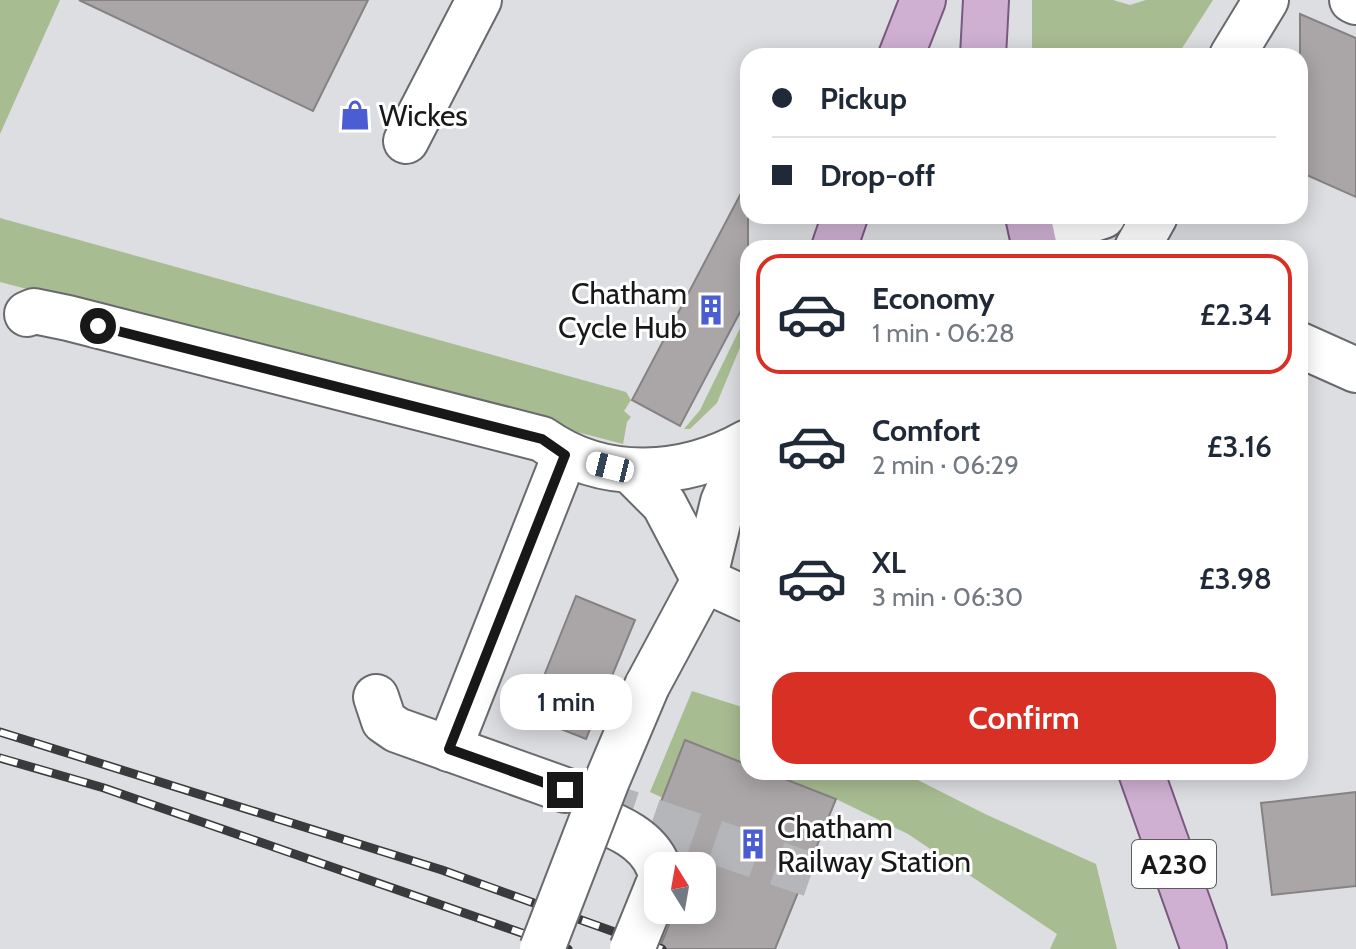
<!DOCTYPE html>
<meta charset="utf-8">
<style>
body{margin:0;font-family:Cabin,sans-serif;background:#f6f6f7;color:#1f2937;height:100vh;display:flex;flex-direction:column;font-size:30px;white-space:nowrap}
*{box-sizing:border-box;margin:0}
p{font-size:26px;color:#747a83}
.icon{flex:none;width:44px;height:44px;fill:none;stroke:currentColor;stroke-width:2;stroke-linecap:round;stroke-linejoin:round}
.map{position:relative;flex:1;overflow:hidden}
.panel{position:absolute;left:740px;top:240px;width:568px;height:540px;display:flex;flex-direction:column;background:#fff;border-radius:24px;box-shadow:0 4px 20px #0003}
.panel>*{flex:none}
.banner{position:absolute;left:740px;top:48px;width:568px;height:176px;border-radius:24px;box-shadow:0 4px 20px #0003;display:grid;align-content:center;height:176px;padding:0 32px;background:#fff}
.needle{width:52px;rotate:349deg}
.controls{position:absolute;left:644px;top:852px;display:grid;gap:16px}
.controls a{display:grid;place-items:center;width:72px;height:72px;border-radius:16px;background:#fff;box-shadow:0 4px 20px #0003;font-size:40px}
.end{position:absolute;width:36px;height:36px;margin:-18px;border:10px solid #181819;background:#fff;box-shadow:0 0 0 4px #fff}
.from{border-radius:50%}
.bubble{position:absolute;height:56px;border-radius:24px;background:#fff;box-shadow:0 4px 20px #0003;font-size:26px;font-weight:600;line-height:56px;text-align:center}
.car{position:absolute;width:24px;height:48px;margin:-24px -12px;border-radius:10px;box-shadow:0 0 6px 2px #0007;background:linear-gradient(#fff 24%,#345 0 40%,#fff 0 76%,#345 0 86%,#fff 0)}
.banner b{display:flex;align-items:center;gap:28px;height:76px;font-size:30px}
.banner b+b{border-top:2px solid #e0e1e3}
.banner i{width:20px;height:20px;background:#1f2937}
ul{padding:14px 0 0;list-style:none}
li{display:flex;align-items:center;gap:24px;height:120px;margin:0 16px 12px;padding:0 16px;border:4px solid transparent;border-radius:24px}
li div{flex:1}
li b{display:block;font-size:30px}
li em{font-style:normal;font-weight:600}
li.on{border-color:#d93025}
li>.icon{width:72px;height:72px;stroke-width:1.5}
.action{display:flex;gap:16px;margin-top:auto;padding:16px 32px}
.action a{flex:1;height:92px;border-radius:24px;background:#d93025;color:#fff;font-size:32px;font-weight:600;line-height:92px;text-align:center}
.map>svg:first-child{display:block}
</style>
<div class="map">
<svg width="1356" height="949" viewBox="0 0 1356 949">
<rect width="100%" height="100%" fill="#dcdee1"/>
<!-- green -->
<g fill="#a8bc92">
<path d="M0 0H60L0 134Z"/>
<path d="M1032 0H1113L1130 5 1146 0H1213L1177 56H1032Z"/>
<path d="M0 218 626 392 631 400 624 411 631 417 627 422 623 444 0 282Z"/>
<path d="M748 312V328L717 403 690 429H684L700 410Z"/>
<path d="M692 691 748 709V765L685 741 663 798 650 792Z"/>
<path d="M767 772H902L985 814 1096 864 1117 949H1050L1057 934 908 834 836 799Z"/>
</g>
<!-- building -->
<g fill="#aaa6a7" stroke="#868283" stroke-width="2">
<path d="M79 0H368L313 111Z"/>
<path d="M1300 14 1356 38V197L1300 172Z"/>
<path d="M748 180V297L680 426 632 400Z"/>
<path d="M576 596 635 620 586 739 528 716Z"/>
<path d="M685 740 748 765V772H767L836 799 775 949H659L675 910H702V866H683L682 860 697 822 659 807Z"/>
<path d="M1356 792V886L1272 895 1261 803Z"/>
</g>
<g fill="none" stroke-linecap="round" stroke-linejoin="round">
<!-- minor-tunnel -->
<path stroke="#b5b6b9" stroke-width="44" stroke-dasharray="44 22" stroke-linecap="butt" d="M590 799 811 875"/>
<!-- minor casing -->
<g stroke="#686a6d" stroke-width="48">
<g id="minor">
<path d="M1352 0 1356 2"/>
<path d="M1232 56 1266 0"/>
<path d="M406 141 479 0"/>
<path d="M1045 216 1082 223 1103 216"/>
<path d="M1137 248 1155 216"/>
<path d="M27 314 34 311 68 318 542 439C604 483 684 478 748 442"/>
<path d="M1300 345 1356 370"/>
<path d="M632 472 664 504 704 580 748 600"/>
<path d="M647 686 704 580 723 502 748 444"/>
<path d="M376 697 384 721 397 730 565 790"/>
<path d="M449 749 565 455"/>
<path d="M593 817C618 827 647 839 658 866"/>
</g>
</g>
<!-- major casing -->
<g stroke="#7a597e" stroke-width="48">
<g id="major">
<path d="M901 56 923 0"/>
<path d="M983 56 986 0"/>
<path d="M1028 216 1035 248"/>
<path d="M834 248 845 216"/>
<path d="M1141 772 1204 949"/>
</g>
</g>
<!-- minor -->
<use href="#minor" stroke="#fff" stroke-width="44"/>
<!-- major -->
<use href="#major" stroke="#cfb0d3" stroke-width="44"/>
<!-- rail casing -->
<g stroke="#3a3a3c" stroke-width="9">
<g id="rail">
<path d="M0 732 442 870 662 949"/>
<path d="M0 758 104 788 568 949"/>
</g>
</g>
<!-- rail -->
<use href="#rail" stroke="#fff" stroke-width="6" stroke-dasharray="18" stroke-linecap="butt"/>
<!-- minor-bridge casing -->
<g stroke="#686a6d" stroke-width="48" stroke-linecap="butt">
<g id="minor-bridge">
<path d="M542 949 606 783 647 686"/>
<path d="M632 949 658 885"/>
</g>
</g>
<!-- minor-bridge -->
<use href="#minor-bridge" stroke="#fff" stroke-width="44"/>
</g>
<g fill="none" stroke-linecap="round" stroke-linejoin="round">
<!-- route -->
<path stroke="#181819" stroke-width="10" d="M98 326 542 439 565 455 449 749 565 790"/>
</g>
<!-- icons -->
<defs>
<g id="shop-bare" transform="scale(2.4)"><path d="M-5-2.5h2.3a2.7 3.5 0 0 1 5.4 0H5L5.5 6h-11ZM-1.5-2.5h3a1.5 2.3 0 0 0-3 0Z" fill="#4b5dd2" stroke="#fff" stroke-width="2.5" paint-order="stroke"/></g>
<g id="building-bare" transform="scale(2.4)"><path d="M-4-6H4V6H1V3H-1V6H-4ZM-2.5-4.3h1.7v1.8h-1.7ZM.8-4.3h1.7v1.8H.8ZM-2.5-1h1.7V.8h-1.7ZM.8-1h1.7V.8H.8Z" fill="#4b5dd2" stroke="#fff" stroke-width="2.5" paint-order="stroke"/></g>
</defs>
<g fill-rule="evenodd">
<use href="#shop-bare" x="355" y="115"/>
<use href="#building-bare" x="711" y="310"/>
<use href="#building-bare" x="753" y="844"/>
</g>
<g text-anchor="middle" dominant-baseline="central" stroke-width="6" stroke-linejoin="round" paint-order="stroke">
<!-- shield labels -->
<rect fill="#fff" stroke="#5d5d5e" stroke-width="2" x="1132" y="840" width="84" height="48" rx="6"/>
<g font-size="28" font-weight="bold" fill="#181819">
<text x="1174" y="864">A230</text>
</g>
<!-- poi labels -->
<g font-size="30" fill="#181819" stroke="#fff" text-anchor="start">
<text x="379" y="115">Wickes</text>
<text x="687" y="293" text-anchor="end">Chatham<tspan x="687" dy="34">Cycle Hub</tspan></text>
<text x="777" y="827">Chatham<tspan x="777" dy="34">Railway Station</tspan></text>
</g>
</g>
</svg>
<div class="controls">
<a><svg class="needle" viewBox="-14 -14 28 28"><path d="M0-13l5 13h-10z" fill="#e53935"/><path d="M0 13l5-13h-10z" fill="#747a83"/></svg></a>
</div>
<i class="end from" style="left:98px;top:326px"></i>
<i class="end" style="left:565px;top:790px"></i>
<div class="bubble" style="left:500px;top:674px;width:132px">1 min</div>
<i class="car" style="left:610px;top:467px;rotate:284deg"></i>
<div class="banner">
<b><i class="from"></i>Pickup</b>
<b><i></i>Drop-off</b>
</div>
<section class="panel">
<ul>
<li class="on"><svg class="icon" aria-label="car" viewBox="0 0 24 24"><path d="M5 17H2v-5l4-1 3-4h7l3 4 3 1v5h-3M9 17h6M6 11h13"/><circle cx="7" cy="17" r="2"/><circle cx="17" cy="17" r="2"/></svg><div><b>Economy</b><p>1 min · 06:28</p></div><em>£2.34</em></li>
<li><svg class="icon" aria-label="car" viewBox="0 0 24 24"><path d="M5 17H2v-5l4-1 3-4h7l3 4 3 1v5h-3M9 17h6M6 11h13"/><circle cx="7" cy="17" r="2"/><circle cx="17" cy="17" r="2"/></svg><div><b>Comfort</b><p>2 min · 06:29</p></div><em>£3.16</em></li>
<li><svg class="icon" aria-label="car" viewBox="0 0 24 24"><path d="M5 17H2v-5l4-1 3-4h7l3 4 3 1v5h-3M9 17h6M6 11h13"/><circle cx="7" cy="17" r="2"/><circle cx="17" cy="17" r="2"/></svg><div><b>XL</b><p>3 min · 06:30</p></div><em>£3.98</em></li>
</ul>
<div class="action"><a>Confirm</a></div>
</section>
</div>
